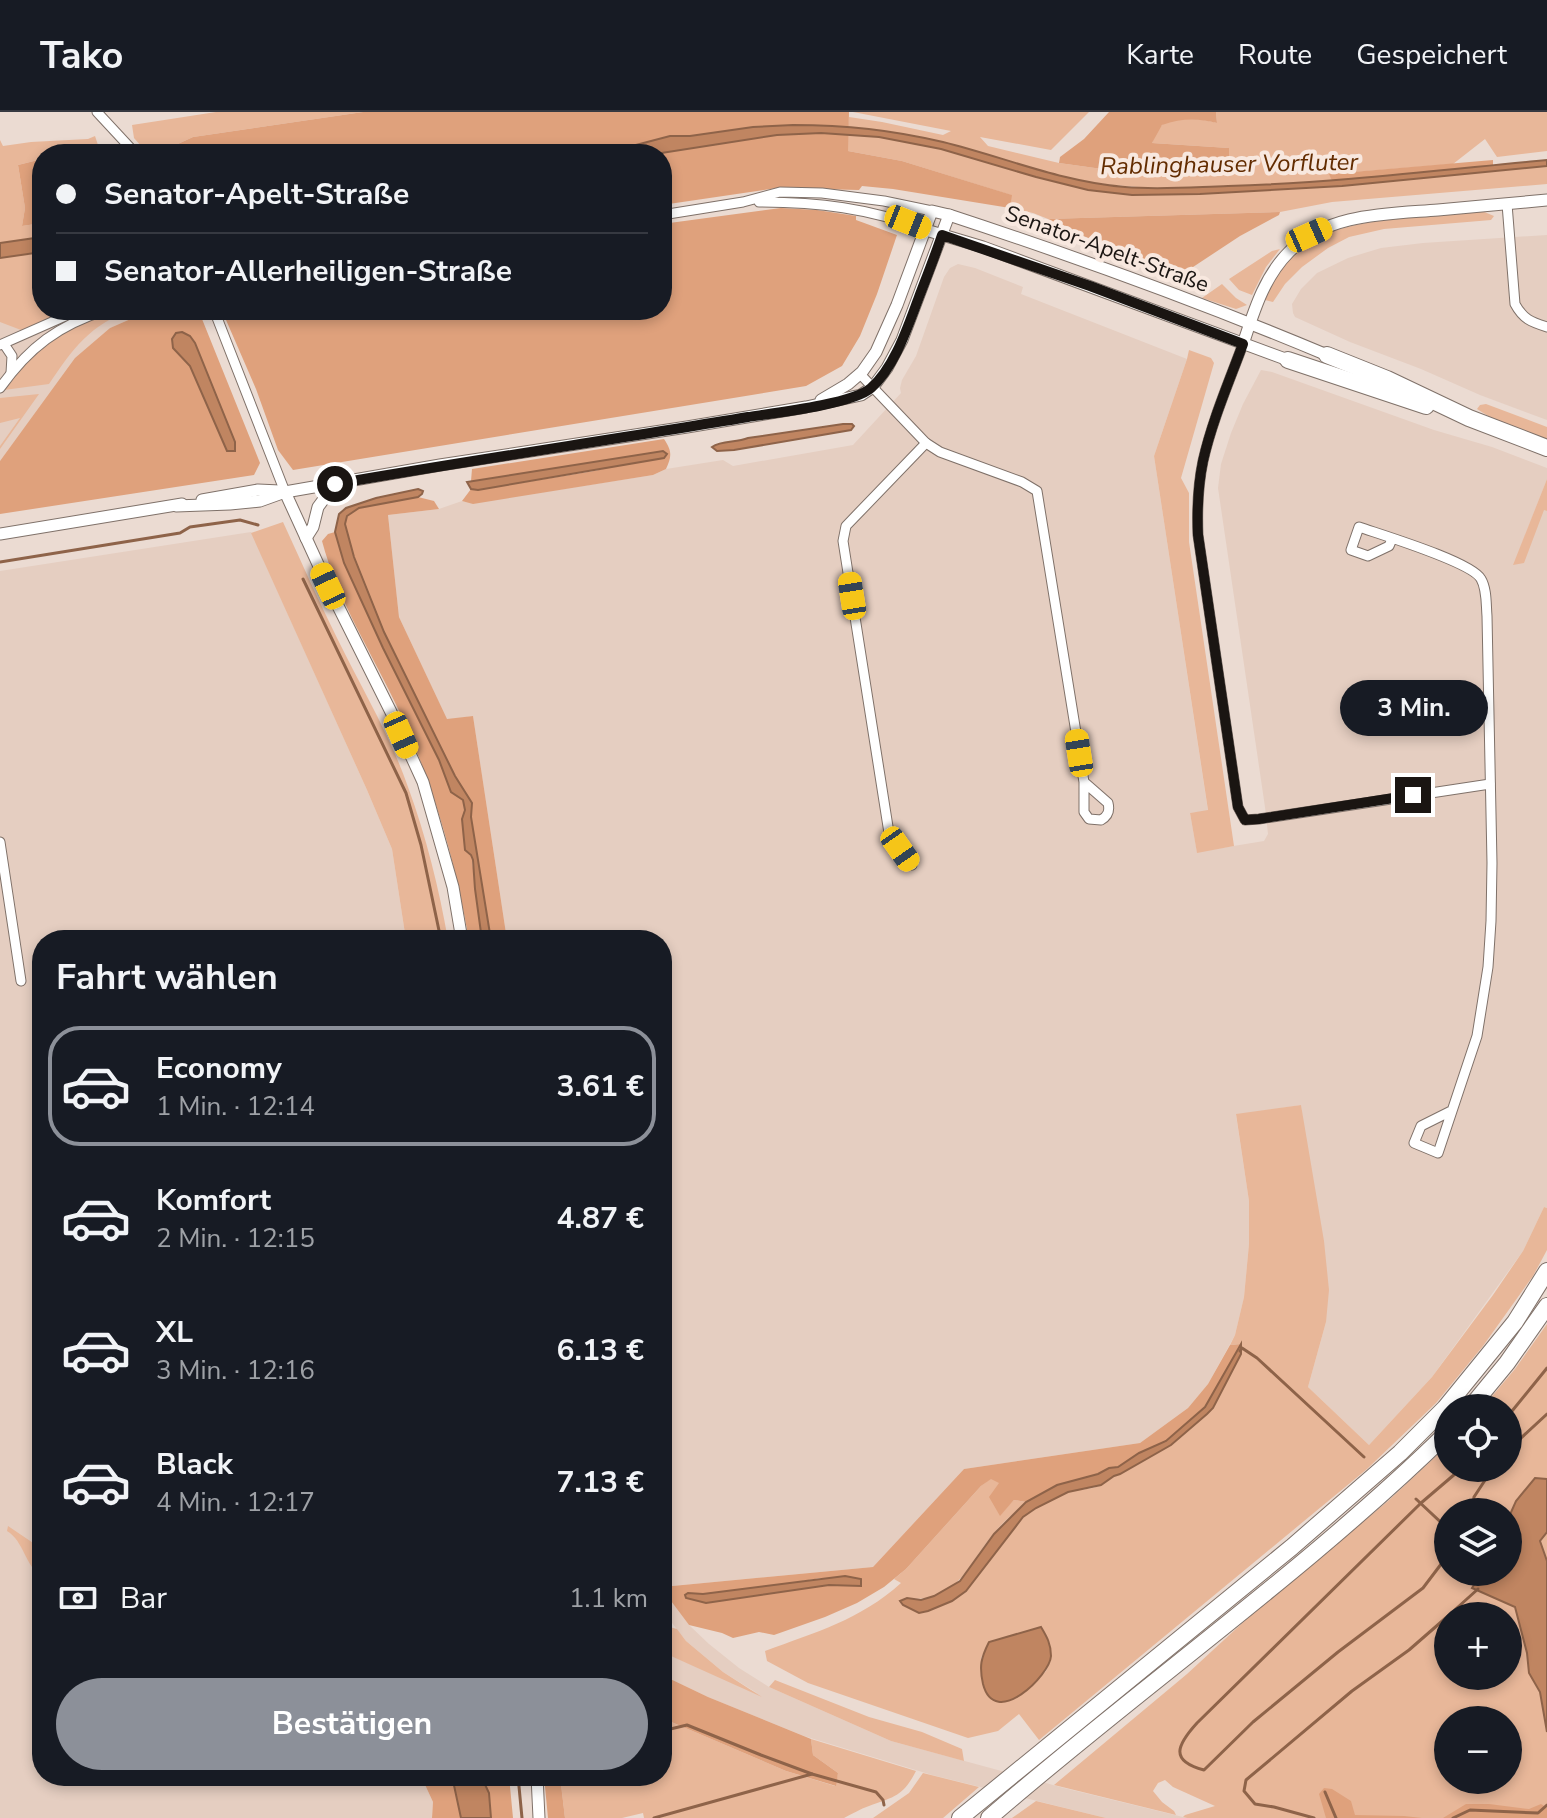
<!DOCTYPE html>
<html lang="de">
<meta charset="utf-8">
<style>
body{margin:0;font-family:"Nunito Sans",sans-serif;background:#242831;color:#f1f3f6;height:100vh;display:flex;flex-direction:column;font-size:30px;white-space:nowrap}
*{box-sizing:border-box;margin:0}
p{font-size:26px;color:#9ea1a6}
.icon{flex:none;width:44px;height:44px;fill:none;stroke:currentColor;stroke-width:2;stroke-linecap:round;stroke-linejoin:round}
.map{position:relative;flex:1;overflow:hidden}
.side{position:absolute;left:32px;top:818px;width:640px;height:856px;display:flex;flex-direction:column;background:#171b24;border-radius:32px;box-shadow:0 4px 12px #0003}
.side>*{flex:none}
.top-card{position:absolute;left:32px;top:32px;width:640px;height:176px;border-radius:32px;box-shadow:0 4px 12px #0003;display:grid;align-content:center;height:176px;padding:0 24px;background:#171b24}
.buttons{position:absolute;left:1434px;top:1282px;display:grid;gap:16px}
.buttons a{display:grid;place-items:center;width:88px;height:88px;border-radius:50%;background:#171b24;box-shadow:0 4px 12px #0003;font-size:40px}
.end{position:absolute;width:36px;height:36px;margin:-18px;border:10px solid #1a1512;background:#fff;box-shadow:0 0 0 4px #fff}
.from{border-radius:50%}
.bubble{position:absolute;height:56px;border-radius:28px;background:#171b24;box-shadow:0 4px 12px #0003;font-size:26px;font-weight:700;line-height:56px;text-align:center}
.car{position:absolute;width:24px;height:48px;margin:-24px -12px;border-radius:10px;box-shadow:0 0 6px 2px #0007;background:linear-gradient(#f5c518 24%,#345 0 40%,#f5c518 0 76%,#345 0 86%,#f5c518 0)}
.top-card b{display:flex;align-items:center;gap:28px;height:76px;font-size:30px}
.top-card b+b{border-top:2px solid #363941}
.top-card i{width:20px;height:20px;background:#f1f3f6}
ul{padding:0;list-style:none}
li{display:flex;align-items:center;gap:24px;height:120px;margin:0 16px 12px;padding:0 8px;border:4px solid transparent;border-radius:32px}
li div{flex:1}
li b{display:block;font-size:30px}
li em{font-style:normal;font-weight:700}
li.selected{border-color:#8c9099}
li>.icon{width:72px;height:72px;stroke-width:1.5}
h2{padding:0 24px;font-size:36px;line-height:96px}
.pay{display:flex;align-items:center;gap:20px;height:88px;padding:0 24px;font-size:30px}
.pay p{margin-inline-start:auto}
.button{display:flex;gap:16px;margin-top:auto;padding:16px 24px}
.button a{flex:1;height:92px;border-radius:48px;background:#8c9099;color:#fff;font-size:32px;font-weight:700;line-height:92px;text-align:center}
header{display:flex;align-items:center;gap:48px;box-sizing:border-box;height:112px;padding:0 40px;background:#171b24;border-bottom:2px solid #363941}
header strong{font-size:38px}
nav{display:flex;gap:44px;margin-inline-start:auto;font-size:28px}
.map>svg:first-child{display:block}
</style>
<header>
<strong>Tako</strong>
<nav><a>Karte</a><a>Route</a><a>Gespeichert</a></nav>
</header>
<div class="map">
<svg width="1547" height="1706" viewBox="0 0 1547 1706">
<rect width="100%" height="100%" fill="#ebdbd2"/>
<!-- built -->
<g fill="#e5cec1">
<path d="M1547 123V308L1480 283 1421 257 1350 230 1295 205 1293 201 1292 192 1301 177 1317 161 1348 146 1381 136 1423 131Z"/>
<path d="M958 152 975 156 1023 175 1021 182 1187 247 1154 344 1208 699 1190 701 1197 740 1264 729 1268 722 1265 695 1218 376 1221 352 1231 321 1243 292 1261 258 1272 260 1434 318 1492 335 1547 356V367L1514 452 1544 397 1547 399V1096L1544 1095 1523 1139 1432 1265 1369 1333 1308 1275 1326 1210 1301 993 1236 1003 1249 1089V1132L1244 1185 1235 1223 1208 1272 1188 1296 1140 1331 964 1357 873 1455 662 1475V828H507L473 604 447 608 399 505 388 403 439 397 462 389 473 391 653 363 666 357 723 348 733 354 853 333 901 281 900 276 902 268 916 244 944 165 950 156Z"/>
<path d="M0 192 42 198H143L142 202 110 216 38 298 0 349Z"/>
<path d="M251 420 367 678 392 737 406 828H42V1664H421L433 1690 432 1706H0V459Z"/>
<path d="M662 1477 689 1513 709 1532 739 1556 769 1575 891 1629 1064 1676 1187 1706H1106L932 1663 804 1624 708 1585 662 1563V1540L757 1581 723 1560 686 1529 662 1498Z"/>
</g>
<!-- green -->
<g fill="#e8b799" fill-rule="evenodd">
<path d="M216 0H363L193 25 156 42H148L134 26 132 13Z"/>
<path d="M853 0H1089L1051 38 980 25 988 34 1059 51 1138 62 1228 63 1229 36 1152 31C1154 26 1158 17 1162 13 1176 2 1201 7 1217 11L1216 0H1547V39L1497 45 1485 27 1453 52 1330 62 1332 69C1245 74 1155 84 1069 66 1027 57 987 42 945 31 913 23 881 17 848 15L849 5 882 10 943 23 951 19Z"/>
<path d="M848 23 879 25 941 37 1036 65 1088 78H1282L1547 54V72L1332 90 1280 100 1048 107 1033 101 1010 96 1011 83 902 49 848 39Z"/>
<path d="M95 24 99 36H109L102 42H42V47L18 53 25 96 22 114 42 111V125L0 131V28L3 34 31 30 88 27Z"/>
<path d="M1482 99 1494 104 1491 108 1384 117 1349 125 1328 136 1302 155 1285 172 1273 190 1265 188C1267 180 1272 173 1276 165 1304 117 1356 111 1407 106 1432 104 1457 102 1482 99Z"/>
<path d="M1280 137 1266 155 1252 183 1239 178 1229 167 1272 139Z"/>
<path d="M42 140V198H68L24 217 21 218 0 210V146Z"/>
<path d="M1222 172 1236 186 1247 193 1236 197 1202 186Z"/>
<path d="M132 198C90 212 72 238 49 272L4 278 37 237 84 209 115 199Z"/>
<path d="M1189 238 1211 246 1214 251 1181 366 1189 381V430L1234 734 1197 741 1190 701 1208 698 1154 344 1187 247Z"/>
<path d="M39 282 0 337V334L20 306 0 311V286Z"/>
<path d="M1486 292 1547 315V327L1493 307 1477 297 1480 293Z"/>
<path d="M1547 367V399L1544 398 1524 451 1513 453Z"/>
<path d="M283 410C301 449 318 488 337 526 361 575 390 623 408 675 426 724 439 776 448 828H406L392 737 367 678 251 421Z"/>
<path d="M1301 993 1324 1129 1329 1178 1326 1210 1308 1275 1369 1333 1432 1265 1493 1183 1523 1139 1544 1095 1547 1096V1138L1533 1164 1483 1234 1436 1291 1367 1357 1039 1628 1019 1602 998 1619 968 1626 808 1571 767 1549 765 1539C816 1520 860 1508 901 1471L894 1467 906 1457 981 1374 991 1366 999 1370 1000 1403 1014 1388 1026 1390C1015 1400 1003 1410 994 1421 968 1452 956 1493 907 1486L919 1500C965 1492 979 1460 1005 1427 1011 1419 1017 1410 1025 1403 1037 1394 1054 1384 1069 1380 1079 1377 1089 1378 1099 1374 1107 1370 1112 1364 1120 1362L1171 1333 1212 1296 1241 1242 1240 1232 1230 1233 1235 1223 1244 1185 1249 1132V1089L1236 1002ZM1040 1516 1051 1547 1046 1559 1025 1579 981 1561V1546L989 1530Z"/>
<path d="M1547 1212V1706H1187L1183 1705 1185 1703 1215 1694 1173 1675 1165 1668 1158 1671 1153 1679 1162 1690 1174 1699 1176 1703 1054 1673 1187 1562 1250 1504 1388 1389 1448 1333V1356H1508V1296H1482L1515 1257ZM1535 1366H1543L1508 1460 1472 1475 1482 1460H1448V1400H1508V1407L1516 1389ZM1448 1504H1508V1564H1448ZM1448 1608H1508V1668H1448Z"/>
<path d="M8 1414 42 1437V1465C25 1454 24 1429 7 1419Z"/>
<path d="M662 1513 677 1517 686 1529 723 1560 762 1585 662 1540Z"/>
<path d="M775 1568 869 1605 922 1620 962 1637 964 1649 891 1629 769 1575Z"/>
<path d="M662 1606 786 1659 835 1674 838 1661 813 1643 811 1627 916 1659C903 1685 893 1685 869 1694 860 1697 852 1702 844 1706H644L643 1701 622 1706H565L560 1664H662Z"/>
<path d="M923 1661 979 1675 943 1706H873L909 1681Z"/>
<path d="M1036 1689 1106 1706H1012Z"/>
</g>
<!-- forest -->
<g fill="#dfa17c" fill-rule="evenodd">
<path d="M363 0H849L848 39 902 49 1012 83 1010 96 893 77 862 74 859 78 777 76 662 93V42H156L193 25Z"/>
<path d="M1109 0H1216L1217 11C1197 6 1182 6 1162 13L1152 31 1229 36V63L1138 62 1059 51 1060 45 1084 27Z"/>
<path d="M42 47V111L22 114 25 96 18 53Z"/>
<path d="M1493 48V53L1339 69H1332L1329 62Z"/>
<path d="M781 96 817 98 856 104V108L897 123 877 182 860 224 842 254 806 274 293 358 278 338 256 277 223 201 222 198H662V112Z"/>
<path d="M1280 100 1279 103 1240 124 1190 157 1172 158 1052 112 1048 107Z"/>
<path d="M161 199 184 201 202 207 260 351 254 363 0 402V349L75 246 110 216 142 202ZM194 231 235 330 227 339 190 254Z"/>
<path d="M664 327C672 339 672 344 666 357L653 363 473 392 462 389 471 377 478 378 594 359 667 342 663 340 471 369 472 357Z"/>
<path d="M418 385 434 389 439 397 388 403 399 505 447 607 473 604 507 828H491L471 705 472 691 455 664 384 520 354 445 345 412 347 404 359 396Z"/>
<path d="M335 420 344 451 383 536 439 648 451 680 463 688C472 735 475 781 482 828H469C455 749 434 674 400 601 374 544 338 490 322 429L328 422Z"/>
<path d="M1241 1232 1205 1296 1166 1329 1139 1341 1118 1355 1109 1356 1098 1362 1057 1373 1026 1390 1014 1388 1000 1404 989 1385 999 1371 991 1367 981 1374 906 1457 884 1475 857 1491 825 1505 774 1523 759 1520 733 1526 722 1521 689 1513 662 1477V1475L873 1455 964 1357 1140 1331 1188 1296 1208 1272 1230 1233ZM821 1466 860 1474 829 1473 706 1491 688 1481C729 1485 780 1472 821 1466Z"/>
<path d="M662 1563 708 1585 811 1627 813 1643 838 1661 836 1674 786 1659 662 1606Z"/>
<path d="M421 1664H452L461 1706H432L433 1690Z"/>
<path d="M481 1664H509L513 1706H491L489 1681Z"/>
<path d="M544 1664H560L565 1706H548Z"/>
<path d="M1324 1676 1332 1677 1351 1689 1355 1703 1404 1704 1422 1706H1326L1319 1682Z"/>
<path d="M1466 1692H1489L1529 1697 1541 1692 1547 1696V1706H1443Z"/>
</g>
<!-- water -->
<g fill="#c08561" stroke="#8e6349" stroke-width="2">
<path d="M793 13C847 13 891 18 943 30 1004 45 1062 70 1125 75 1159 78 1194 75 1228 74 1334 71 1441 58 1547 48V54L1342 74 1200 82 1132 83 1088 78 1036 65 941 37 879 25 821 21 777 23 655 42H583L632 34 670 24H690L753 15Z"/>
<path d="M42 125V140L0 146V131Z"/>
<path d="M182 220 190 224 195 231 235 330V339H227L190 254 173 236 172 227 176 221Z"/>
<path d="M843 312H852L854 314 851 318 734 338 717 339 712 335C722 328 736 331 748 326Z"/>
<path d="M663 339 667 342 664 346 478 378 471 377 467 370Z"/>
<path d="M418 377 423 379 422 382 418 385 359 396 347 404 345 412 354 445 384 520 455 664 472 691 471 705 491 828H482L475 777 473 748 471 743 465 738 462 707 465 698 463 688 451 680 439 648 383 536 344 451 335 420 339 402 346 396 376 386Z"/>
<path d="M1241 1232V1242L1213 1296 1207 1302 1171 1333 1120 1362 1114 1364 1101 1373 1068 1380 1036 1396 1023 1405 966 1479 952 1489 928 1499 919 1501 903 1493 900 1489 907 1486 921 1488 934 1484 960 1469 994 1422 1026 1390 1057 1373 1098 1362 1109 1356 1118 1355 1139 1341 1166 1329 1205 1295Z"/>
<path d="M1535 1366 1547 1367V1420L1540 1429 1547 1449V1620L1540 1580 1529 1561 1527 1541 1515 1495 1472 1476 1482 1460H1508V1407L1516 1389Z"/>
<path d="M845 1464 861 1467V1474L829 1473 706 1491 686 1486 685 1483 688 1481 703 1482Z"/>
<path d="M1041 1515C1047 1525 1051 1532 1051 1544 1050 1563 995 1618 983 1572 979 1554 981 1546 989 1530Z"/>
<path d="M452 1664H481L489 1681 491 1706H461Z"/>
</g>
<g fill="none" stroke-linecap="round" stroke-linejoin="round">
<!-- stream -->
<g stroke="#8e6349" stroke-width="3">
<path d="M0 450 180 421 190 415 240 408 258 413"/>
<path d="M303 467 406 681 421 733 441 828"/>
<path d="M1240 1239 1242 1236 1257 1246 1364 1345"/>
<path d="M1508 1304 1547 1256"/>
<path d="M1508 1338 1547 1302"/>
<path d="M1416 1387 1448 1417"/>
<path d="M1472 1400 1474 1385 1493 1356"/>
<path d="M1448 1443 1423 1476 1338 1540 1253 1610 1204 1658C1169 1649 1177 1633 1197 1611L1421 1391 1462 1356"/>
<path d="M1448 1504 1478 1477"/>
<path d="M662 1619 687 1613 761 1643 812 1662"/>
<path d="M518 1664 522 1706"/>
<path d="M1325 1680 1336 1706"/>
<path d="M654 1706 812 1662 876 1680 883 1688 884 1693"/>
<path d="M1314 1706 1274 1695 1255 1692 1244 1679 1246 1668 1352 1579 1409 1538 1448 1504"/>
<path d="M1453 1706 1470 1698 1538 1701 1547 1693"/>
</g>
<!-- minor casing -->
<g stroke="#7f7169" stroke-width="11">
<g id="minor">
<path d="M97 0 136 42"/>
<path d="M759 90C816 90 871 96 926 118"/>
<path d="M1507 92 1515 192C1523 207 1531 210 1547 215"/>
<path d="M662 103 743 90 780 80 822 81 884 89 932 99"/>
<path d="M214 198 285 380"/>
<path d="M4 232 12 244 11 261"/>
<path d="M1243 232C1229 270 1212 309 1203 349 1198 373 1197 398 1198 423L1238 695 1245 708 1259 707 1490 672"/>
<path d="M0 233 79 198"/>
<path d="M860 262 926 331 940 340 1022 370 1037 379 1084 670V700L1089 707 1101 708C1108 704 1110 699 1108 691L1084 670"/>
<path d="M0 276C29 235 59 213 106 198"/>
<path d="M1392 427 1389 434 1368 444 1351 438 1359 415C1382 423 1472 450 1481 467 1487 477 1486 493 1487 504L1492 751 1491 809 1488 855 1477 924 1438 1041 1414 1031 1421 1014 1451 999"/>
<path d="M0 730 21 869"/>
<path d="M912 753 889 721 843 429 846 414 926 331"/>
</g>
</g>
<!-- tertiary casing -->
<g stroke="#7f7169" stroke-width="13">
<g id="tertiary">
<path d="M926 118 983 135 1288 248"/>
<path d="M1243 232C1254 199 1264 165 1289 140 1327 101 1387 102 1438 98 1474 95 1511 91 1547 88"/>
<path d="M821 288 848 272 862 260 876 240 897 193 932 99 949 103C1077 145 1203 191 1327 243"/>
<path d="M285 380 328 474 391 600 423 670 453 775 462 828"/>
<path d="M202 388 258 378 280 379"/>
<path d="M176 394 230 392 260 389 285 380 440 353 687 315 806 295 861 283 873 275 887 256 902 228 949 103"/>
<path d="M0 422 182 392"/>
<path d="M306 426 313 415 318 395 335 372"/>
<path d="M537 1664 539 1706"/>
</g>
</g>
<!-- motorway casing -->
<g stroke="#7f7169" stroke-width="18">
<g id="motorway">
<path d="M1327 243 1387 267 1469 306 1547 336"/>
<path d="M1288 248 1426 294"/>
<path d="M1470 1296 1507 1251 1547 1194"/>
<path d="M960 1706 1292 1435 1400 1341 1445 1296 1515 1210 1547 1159"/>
<path d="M989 1706C1140 1575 1305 1460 1448 1320"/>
</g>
</g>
<!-- minor -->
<use href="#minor" stroke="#fff" stroke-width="9"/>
<!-- tertiary -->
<use href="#tertiary" stroke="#fff" stroke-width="11"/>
<!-- motorway -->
<use href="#motorway" stroke="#fff" stroke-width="16"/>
</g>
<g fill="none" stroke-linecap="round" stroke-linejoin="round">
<!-- route -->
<path stroke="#1a1512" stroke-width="10" d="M335 372C472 348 611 328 748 305 775 301 853 292 871 276 895 255 908 214 919 185 927 164 935 144 942 123L1090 174 1243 232C1229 270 1212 309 1203 349 1198 373 1197 398 1198 423L1238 695 1245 708 1259 707 1413 683"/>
</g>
<g text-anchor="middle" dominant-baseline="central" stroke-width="8" stroke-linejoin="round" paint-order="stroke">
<!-- street labels -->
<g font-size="22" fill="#1a1512" stroke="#f8e8df">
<text transform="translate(1107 137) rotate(20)">Senator-Apelt-Straße</text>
</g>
<!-- water labels -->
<g font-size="24" font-style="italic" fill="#632c00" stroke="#f8e8df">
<text transform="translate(1229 52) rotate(-1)">Rablinghauser Vorfluter</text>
</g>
</g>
</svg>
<div class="buttons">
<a><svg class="icon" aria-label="locate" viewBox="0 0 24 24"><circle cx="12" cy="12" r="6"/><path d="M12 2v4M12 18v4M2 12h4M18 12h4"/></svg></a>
<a><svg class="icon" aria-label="layers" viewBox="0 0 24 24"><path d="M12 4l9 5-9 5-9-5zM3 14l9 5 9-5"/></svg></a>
<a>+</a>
<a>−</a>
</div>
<i class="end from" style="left:335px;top:372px"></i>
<i class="end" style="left:1413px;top:683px"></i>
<div class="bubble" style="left:1340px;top:568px;width:148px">3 Min.</div>
<i class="car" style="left:908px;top:110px;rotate:112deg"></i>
<i class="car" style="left:1309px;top:123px;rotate:66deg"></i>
<i class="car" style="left:328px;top:474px;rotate:335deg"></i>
<i class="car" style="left:852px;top:484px;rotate:351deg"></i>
<i class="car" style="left:401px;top:623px;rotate:156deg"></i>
<i class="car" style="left:1079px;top:641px;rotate:351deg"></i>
<i class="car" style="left:900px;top:737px;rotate:145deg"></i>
<div class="top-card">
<b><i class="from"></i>Senator-Apelt-Straße</b>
<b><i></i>Senator-Allerheiligen-Straße</b>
</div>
<section class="side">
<h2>Fahrt wählen</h2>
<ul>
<li class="selected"><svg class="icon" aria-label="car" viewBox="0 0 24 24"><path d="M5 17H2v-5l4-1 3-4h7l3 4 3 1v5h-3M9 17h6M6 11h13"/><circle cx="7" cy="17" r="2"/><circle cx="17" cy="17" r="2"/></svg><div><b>Economy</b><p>1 Min. · 12:14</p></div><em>3.61 €</em></li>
<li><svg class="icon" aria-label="car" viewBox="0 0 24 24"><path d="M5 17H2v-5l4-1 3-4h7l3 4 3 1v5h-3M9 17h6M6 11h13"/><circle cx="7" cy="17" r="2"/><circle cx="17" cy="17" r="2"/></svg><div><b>Komfort</b><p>2 Min. · 12:15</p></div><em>4.87 €</em></li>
<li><svg class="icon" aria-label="car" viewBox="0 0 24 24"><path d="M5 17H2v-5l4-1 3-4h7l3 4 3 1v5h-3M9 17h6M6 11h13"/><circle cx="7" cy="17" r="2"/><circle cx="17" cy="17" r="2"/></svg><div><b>XL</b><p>3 Min. · 12:16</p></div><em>6.13 €</em></li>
<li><svg class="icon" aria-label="car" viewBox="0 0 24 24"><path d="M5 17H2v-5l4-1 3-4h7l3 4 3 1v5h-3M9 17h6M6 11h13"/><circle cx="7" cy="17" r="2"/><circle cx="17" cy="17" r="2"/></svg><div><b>Black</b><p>4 Min. · 12:17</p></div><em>7.13 €</em></li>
</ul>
<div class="pay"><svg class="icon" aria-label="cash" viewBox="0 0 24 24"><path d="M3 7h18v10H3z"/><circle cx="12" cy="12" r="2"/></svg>Bar<p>1.1 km</p></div>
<div class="button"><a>Bestätigen</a></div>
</section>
</div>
